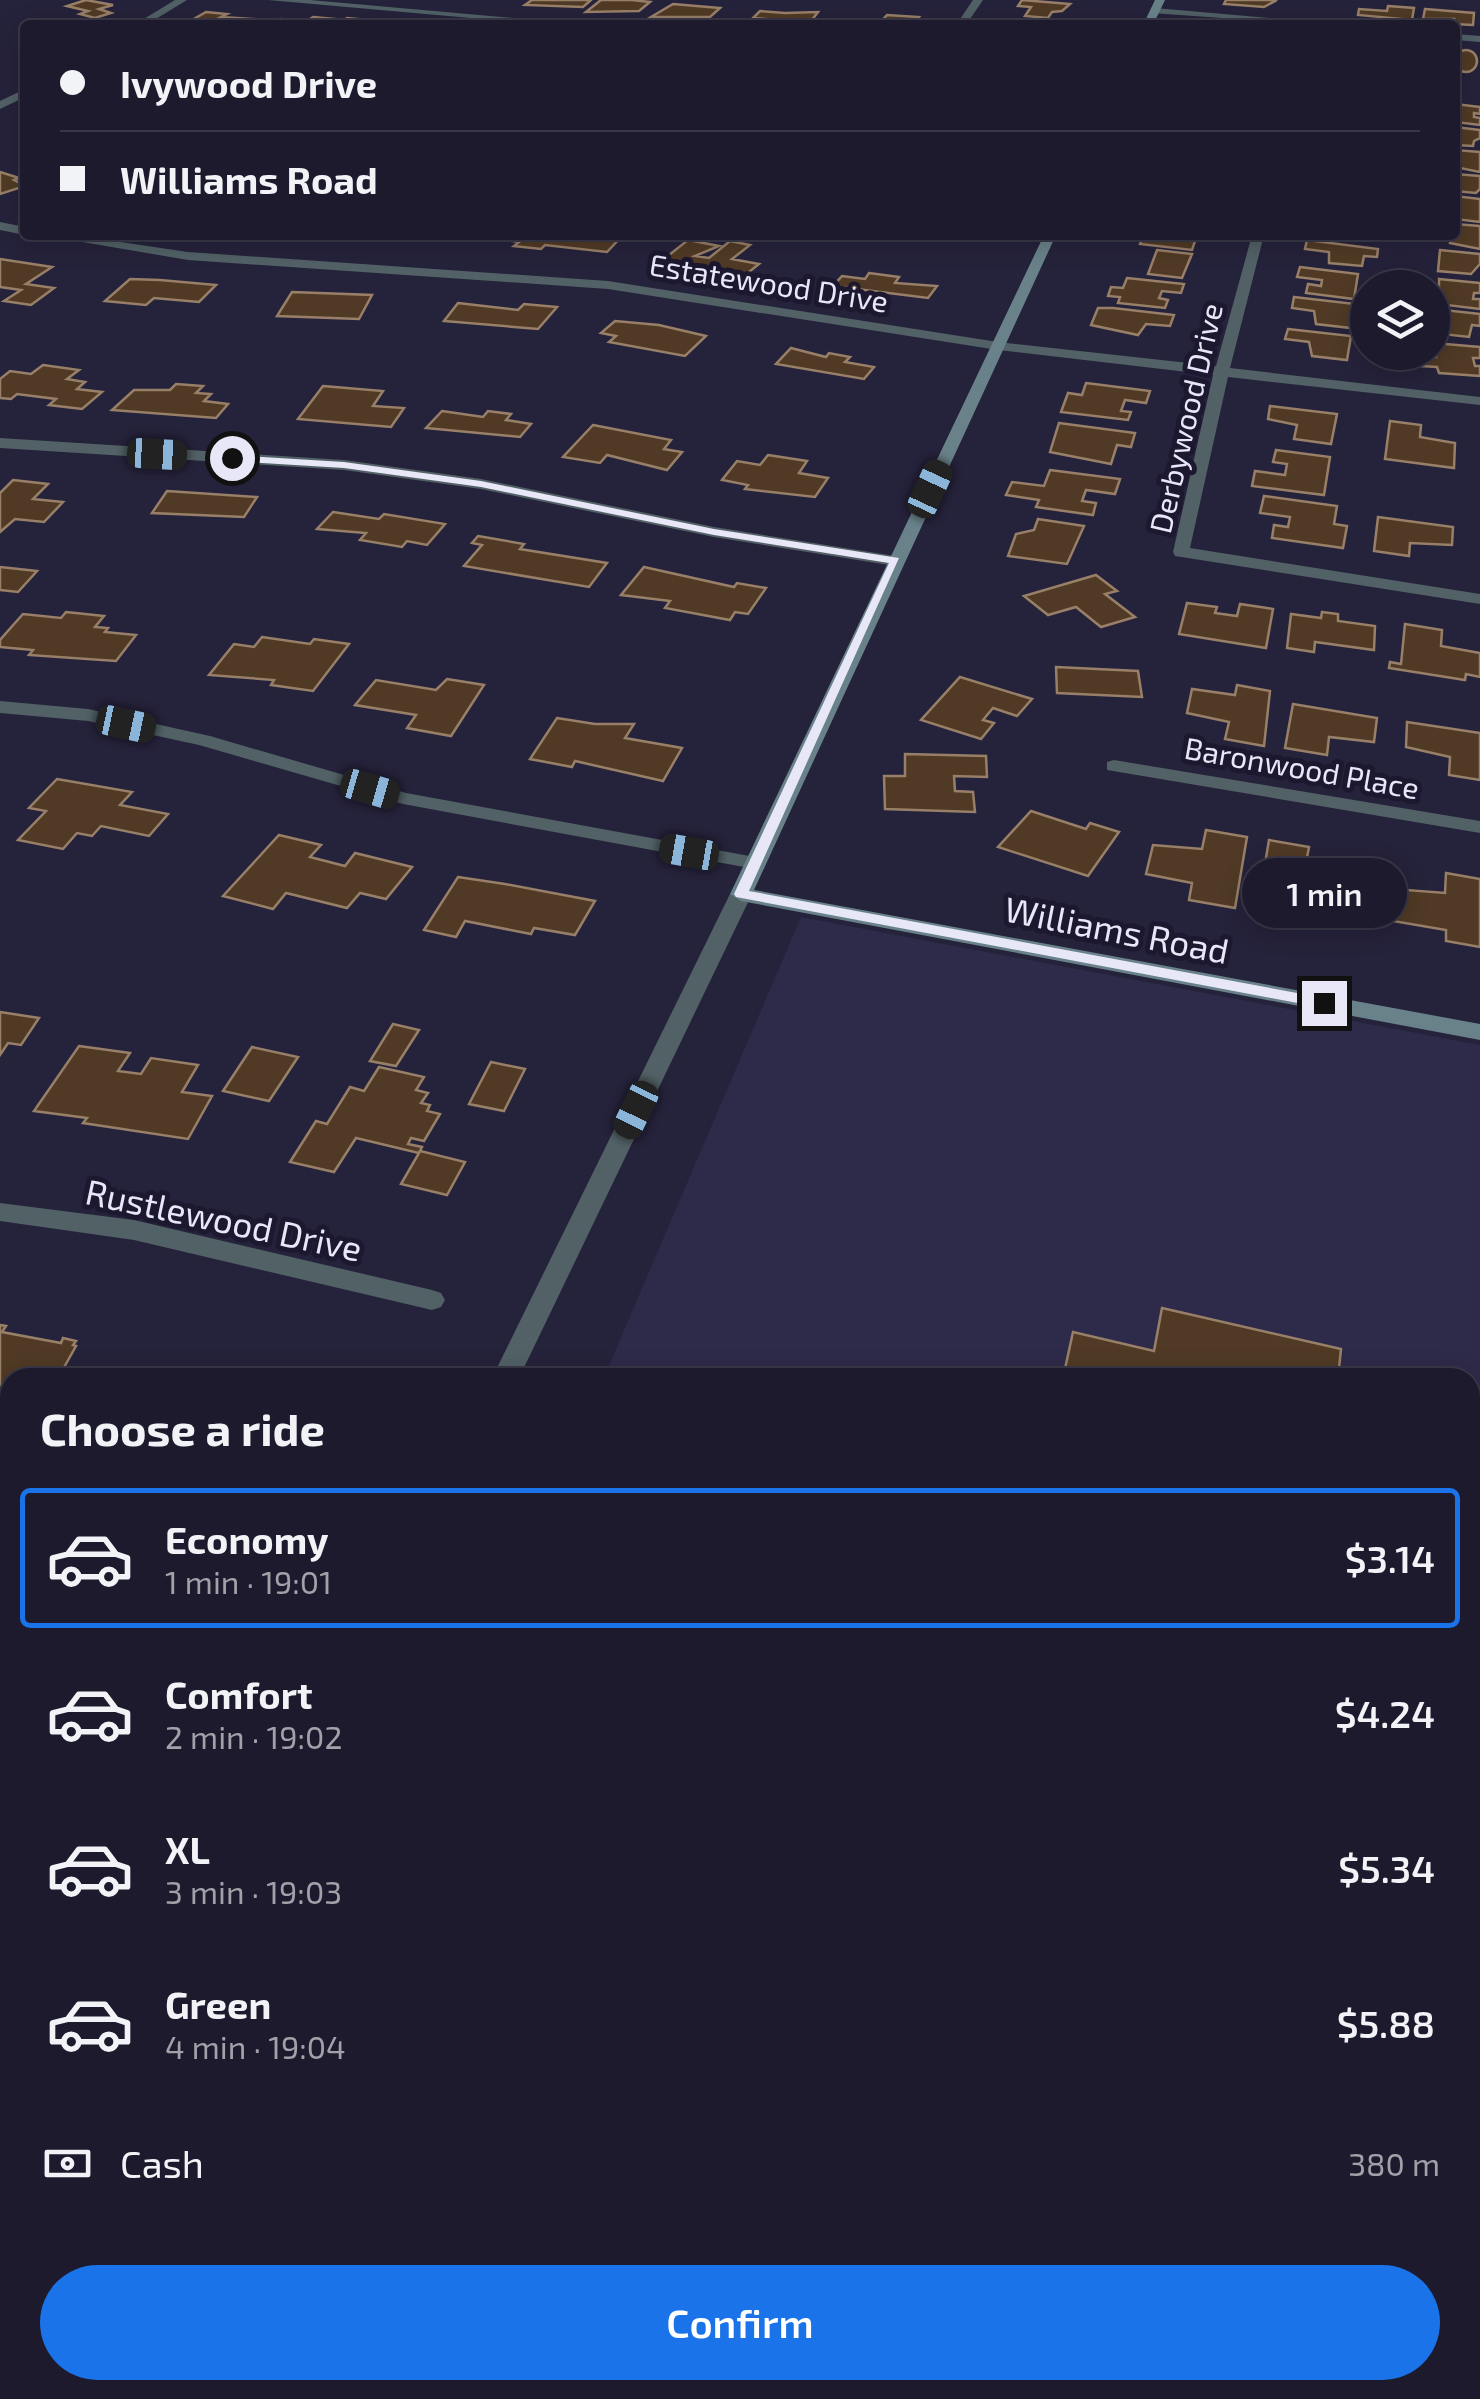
<!DOCTYPE html>
<meta charset="utf-8">
<style>
body{margin:0;font-family:"Exo 2",sans-serif;background:#292738;color:#f1f3f6;height:100vh;display:flex;flex-direction:column;font-size:38px;white-space:nowrap}
*{box-sizing:border-box;margin:0}
p{font-size:32px;color:#a0a1a9}
.icon{flex:none;width:55px;height:55px;fill:none;stroke:currentColor;stroke-width:2;stroke-linecap:round;stroke-linejoin:round}
.map{position:relative;flex:1;overflow:hidden}
.drawer{position:absolute;left:0px;top:1368px;width:1480px;height:1032px;display:flex;flex-direction:column;background:#1c1a2c;border-radius:30px 30px 0 0;box-shadow:0 5px 25px #0003,0 0 0 2px #3a3848}
.drawer>*{flex:none}
.guide{position:absolute;left:20px;top:20px;width:1440px;height:220px;border-radius:10px;box-shadow:0 5px 25px #0003,0 0 0 2px #3a3848;display:grid;align-content:center;height:220px;padding:0 40px;background:#1c1a2c}
.buttons{position:absolute;left:1350px;top:270px;display:grid;gap:20px}
.buttons a{display:grid;place-items:center;width:100px;height:100px;border-radius:50%;background:#1c1a2c;box-shadow:0 5px 25px #0003,0 0 0 2px #3a3848;font-size:50px}
.end{position:absolute;width:45px;height:45px;margin:-22px;border:12px solid #e8e7f8;background:#111;box-shadow:0 0 0 5px #111}
.from{border-radius:50%}
.bubble{position:absolute;height:70px;border-radius:35px;background:#1c1a2c;box-shadow:0 5px 25px #0003,0 0 0 2px #3a3848;font-size:32px;font-weight:600;line-height:70px;text-align:center}
.car{position:absolute;width:30px;height:60px;margin:-30px -15px;border-radius:12px;box-shadow:0 0 8px 2px #0007;background:linear-gradient(#222 24%,#8ab4d8 0 40%,#222 0 76%,#8ab4d8 0 86%,#222 0)}
.guide b{display:flex;align-items:center;gap:35px;height:95px;font-size:38px}
.guide b+b{border-top:2px solid #3a3848}
.guide i{width:25px;height:25px;background:#f1f3f6}
ul{padding:0;list-style:none}
li{display:flex;align-items:center;gap:30px;height:140px;margin:0 20px 15px;padding:0 20px;border:5px solid transparent;border-radius:10px}
li div{flex:1}
li b{display:block;font-size:38px}
li em{font-style:normal;font-weight:600}
li.on{border-color:#1a73e8}
li>.icon{width:90px;height:90px;stroke-width:1.5}
h2{padding:0 40px;font-size:45px;line-height:120px}
.pay{display:flex;align-items:center;gap:25px;height:110px;padding:0 40px;font-size:38px}
.pay p{margin-inline-start:auto}
.action{display:flex;gap:20px;margin-top:auto;padding:20px 40px}
.action a{flex:1;height:115px;border-radius:60px;background:#1a73e8;color:#fff;font-size:40px;font-weight:600;line-height:115px;text-align:center}
.map>svg:first-child{display:block}
</style>
<div class="map">
<svg width="1480" height="2399" viewBox="0 0 1480 2399">
<rect width="100%" height="100%" fill="#25223b"/>
<!-- built -->
<path fill="#2e2a49" d="M801 917 1480 1045V2399H171L174 2390H1470V1378L604 1377Z"/>
<!-- green -->
<path fill="#325240" d="M10 2232V2389L7 2399H0V2244Z"/>
<!-- building -->
<g fill="#503a25" stroke="#987f68" stroke-width="2.5">
<path d="M86 0 113 5 99 9 111 13 95 18 80 14 88 11 67 6Z"/>
<path d="M532 0H591L583 7 525 5Z"/>
<path d="M601 0H632L650 2 639 11 586 12Z"/>
<path d="M1022 0 1070 4 1062 11 1052 12 1048 18 1025 16 1031 7 1018 6Z"/>
<path d="M1226 0H1277L1264 7 1224 4Z"/>
<path d="M673 4 720 8 710 17H651Z"/>
<path d="M1388 6 1414 8 1412 20 1358 15 1359 9 1387 11Z"/>
<path d="M1425 9 1474 13 1473 25 1453 24 1454 19H1423Z"/>
<path d="M760 11 785 13 818 12 808 25H786L777 24 781 20 753 18Z"/>
<path d="M206 12 227 14 221 17 253 19 244 25 187 23Z"/>
<path d="M887 15 919 17 913 25H878Z"/>
<path d="M313 17 334 19 325 25H269L280 19 307 21Z"/>
<path d="M347 18 400 23 337 25Z"/>
<circle cx="1466" cy="61" r="11"/>
<path d="M1455 104 1480 107V114L1474 113V117L1480 118V125L1455 122Z"/>
<path d="M1455 127 1480 130V138L1474 141 1473 146 1455 145Z"/>
<path d="M1455 150 1480 152V172L1455 167Z"/>
<path d="M0 172 19 178 14 180 25 186 0 194Z"/>
<path d="M1455 174 1480 176V189L1476 193 1455 191Z"/>
<path d="M1455 196 1480 199V222L1455 219Z"/>
<path d="M1455 224 1480 226V249L1450 243Z"/>
<path d="M513 235H617L622 236 607 252 545 245 541 249 514 246 519 242 507 240Z"/>
<path d="M1144 235H1181L1180 239 1195 241 1192 250 1140 244Z"/>
<path d="M688 240 719 246 695 256 709 258 730 241 750 245 732 259 759 264 744 276 686 263 681 267 659 263Z"/>
<path d="M1307 240 1378 249 1377 257 1364 256 1362 266 1329 263V252L1305 249Z"/>
<path d="M1157 250 1192 254 1182 278 1148 274Z"/>
<path d="M1440 250 1480 254V264L1471 274 1438 271Z"/>
<path d="M0 259 52 267 26 284 54 288 31 305 4 301 21 290 0 287Z"/>
<path d="M1300 267 1358 274 1354 299 1306 293 1308 284 1321 286 1322 280 1297 277Z"/>
<path d="M869 273 899 277 895 283 937 286 928 298 833 286 842 276 865 279Z"/>
<path d="M1127 278 1184 284 1181 293 1162 291 1159 298 1168 300 1165 308 1118 303 1120 297 1108 296 1111 287 1123 288Z"/>
<path d="M130 279 160 280 216 285 199 302 154 298 146 305 105 301Z"/>
<path d="M1439 279 1480 283V293H1474L1473 299H1480V309L1438 304V299L1432 298V288L1439 289Z"/>
<path d="M292 292 372 295 359 319 277 316Z"/>
<path d="M1294 297 1355 304 1354 307 1368 309 1367 317 1353 315 1351 328 1316 324 1314 311 1292 308Z"/>
<path d="M458 303 518 310 524 304 557 307 538 329 444 321Z"/>
<path d="M1098 308H1113L1174 315 1170 326 1146 324 1138 335 1091 325Z"/>
<path d="M1435 309 1480 314V326L1472 325 1469 337 1433 333Z"/>
<path d="M615 321 659 325 706 336 685 356 609 342 616 336 601 333Z"/>
<path d="M1288 329 1351 336 1347 360 1312 356 1309 342 1285 339Z"/>
<path d="M1434 343 1480 347V358H1473L1475 366H1480V376L1439 373 1437 367 1421 366 1419 356 1436 357Z"/>
<path d="M791 348 826 357 829 353 850 357 845 362 874 367 864 379 776 364Z"/>
<path d="M43 365 79 370 67 379 85 382 77 389 102 392 82 409 49 405 56 399 17 394 11 399 0 398V379L10 371 31 374Z"/>
<path d="M1086 383 1150 391 1146 403 1125 400 1121 411 1131 412 1128 420 1061 412 1068 393 1082 395Z"/>
<path d="M176 384 203 386 196 393 211 394 204 401 228 404 216 418 112 410 134 390H170Z"/>
<path d="M323 386 383 391 373 406 404 408 391 427 298 419Z"/>
<path d="M1270 406 1337 414 1331 444 1294 439 1297 425 1268 419Z"/>
<path d="M442 411 483 417 488 411 511 414 506 420 531 424 520 437 426 428Z"/>
<path d="M1390 421 1421 425 1420 437 1455 443 1454 468 1385 459Z"/>
<path d="M1059 423 1135 433 1131 447 1117 445 1111 464 1050 452Z"/>
<path d="M593 425 671 440 664 449 682 452 667 470 607 455 600 463 563 457Z"/>
<path d="M1276 450 1330 457 1324 495 1252 486 1255 471 1285 475 1287 464 1273 462Z"/>
<path d="M768 455 807 461 799 473 828 478 815 497 745 489 748 485 722 480 737 461 760 465Z"/>
<path d="M1050 470 1120 479 1115 494 1086 490 1082 501 1096 503 1093 515 1036 507 1039 500 1006 495 1012 482 1044 486Z"/>
<path d="M13 480 48 484 33 499 63 502 44 522 15 519 0 532V493Z"/>
<path d="M167 491 257 497 244 517 152 513Z"/>
<path d="M1264 496 1337 506 1334 524 1347 526 1343 548 1272 538 1274 525 1288 527 1290 517 1260 513Z"/>
<path d="M333 512 379 519 384 514 445 524 427 545 407 541 402 547 360 540 366 533 317 529Z"/>
<path d="M1378 517 1453 527 1452 545 1410 543 1409 556 1374 551Z"/>
<path d="M1038 519 1084 526 1067 564 1008 556 1016 534 1034 530Z"/>
<path d="M478 536 524 544 520 549 607 563 589 587 464 566 482 545 472 543Z"/>
<path d="M0 567 37 571 18 592 0 590Z"/>
<path d="M644 567 734 587 737 583 766 588 748 614 735 612 730 620 665 608 670 601 621 595Z"/>
<path d="M1096 575 1117 591 1105 594 1135 617 1101 627 1076 607 1048 615 1024 596Z"/>
<path d="M1187 603 1217 607 1215 613 1237 616 1240 604 1273 609 1266 648 1179 634Z"/>
<path d="M66 612 104 616 95 627 108 628 105 632 136 635 116 661 29 655 33 650 0 647V640L23 614 61 618Z"/>
<path d="M1322 612 1338 614V621L1375 626 1374 650 1315 642 1314 652 1287 648 1291 614 1321 618Z"/>
<path d="M1405 624 1442 630 1441 646 1480 653V677L1466 674 1465 680 1389 668 1390 662 1401 664Z"/>
<path d="M262 637 310 644 314 639 349 644 313 691 271 685 274 680 209 675 234 644 254 647Z"/>
<path d="M1056 667 1138 671 1142 697 1057 693Z"/>
<path d="M960 677 1032 699 1017 716 993 708 983 720 994 723 981 739 921 720Z"/>
<path d="M447 679 484 685 451 736 407 728 416 715 355 705 376 680 436 690Z"/>
<path d="M1237 685 1270 691 1264 746 1225 739 1229 722 1187 713 1192 689 1235 695Z"/>
<path d="M1293 704 1377 718 1374 742 1329 737 1327 755 1285 748Z"/>
<path d="M557 718 595 724H634L625 738 682 748 663 781 575 761 572 767 530 759Z"/>
<path d="M1407 722 1480 733V780L1449 775 1450 757 1406 747Z"/>
<path d="M905 754 986 756 987 777 954 776 955 791 973 792 975 812 885 809 884 776H905Z"/>
<path d="M57 779 132 792 120 805 168 814 149 836 101 826 92 836 77 833 63 849 18 840 46 811 29 808Z"/>
<path d="M1031 811 1086 829 1090 823 1119 832 1088 876 998 847Z"/>
<path d="M1206 830 1247 837 1235 908 1189 900 1192 883 1146 874 1153 845 1202 849Z"/>
<path d="M279 835 321 845 310 857 345 866 355 853 412 867 386 899 360 893 347 908 286 893 273 909 223 896Z"/>
<path d="M1269 840 1309 847 1305 868 1333 873 1334 861 1369 867 1364 911 1343 908 1341 921 1301 914 1302 900 1260 893Z"/>
<path d="M1446 873 1480 879V947L1446 941V930L1393 921 1394 889 1445 893Z"/>
<path d="M458 877 505 884 595 901 575 935 534 928 531 934 465 921 456 937 424 930Z"/>
<path d="M0 1012 39 1018 21 1045 8 1043 0 1055Z"/>
<path d="M393 1024 419 1030 396 1066 370 1061Z"/>
<path d="M79 1046 130 1053 118 1071 141 1074 151 1058 198 1065 182 1092 212 1096 188 1139 83 1123 87 1118 34 1111Z"/>
<path d="M252 1047 298 1057 269 1101 223 1091Z"/>
<path d="M491 1062 525 1069 504 1111 469 1104Z"/>
<path d="M379 1067 424 1077 416 1090 428 1093 421 1103 430 1105 427 1111 440 1114 424 1141 411 1138 408 1144 422 1147 420 1151 465 1162 447 1195 401 1184 419 1153 356 1138 334 1172 290 1162 316 1121 327 1124 350 1087 364 1091Z"/>
<path d="M1162 1308 1341 1349 1338 1378H1063L1073 1332 1154 1351Z"/>
<path d="M0 1325 6 1326 2 1332 61 1343 63 1338 76 1341 73 1345 76 1346 58 1378H10V1413L0 1430Z"/>
<path d="M1470 1619 1480 1622V1705L1470 1702Z"/>
<path d="M0 1770 10 1773V1922L0 1920Z"/>
<path d="M1470 1806 1480 1808V1909L1470 1906Z"/>
<path d="M964 2390H1240V2399H962Z"/>
</g>
<g fill="none" stroke-linecap="round" stroke-linejoin="round">
<!-- street -->
<g fill="#516165" fill-rule="evenodd">
<path d="M175 0H187L146 25H134Z"/>
<path d="M268 0H310L592 25H549Z"/>
<path d="M973 0H983L966 25H956Z"/>
<path d="M1155 8 1316 22 1321 25 1151 13Z"/>
<path d="M1455 34 1480 36V42L1455 40Z"/>
<path d="M25 89V97L0 109V101Z"/>
<path d="M0 222 25 227V235L0 230Z"/>
<path d="M41 235H73L188 252 608 281 998 342 1216 366 1252 235H1264L1230 368 1480 397V405L1228 377 1190 548 1480 594V604L1175 556 1173 552 1213 375 998 350 608 289 188 260Z"/>
<path d="M0 438 344 460 481 479 714 527 895 556 903 561 895 566 714 537 481 489 344 470 0 448Z"/>
<path d="M0 701 88 709 210 736 406 793 755 857 765 863 755 869 403 804 199 745 88 721 0 713Z"/>
<path d="M1114 760 1480 821V833L1107 770V762Z"/>
<path d="M741 887 752 894 519 1378H492L730 894Z"/>
<path d="M0 1203 134 1220 432 1290 441 1293 445 1300 441 1307 432 1310 134 1240 0 1221Z"/>
<path d="M33 2390H73L70 2399H30Z"/>
</g>
<!-- secondary -->
<g fill="#698289" fill-rule="evenodd">
<path d="M1155 0H1165L1153 25H1143Z"/>
<path d="M1044 235H1056L754 890 1480 1024V1040L741 901 730 894Z"/>
</g>
</g>
<!-- route -->
<path fill="#e8e7f8" d="M232 455 344 462 481 481 714 529 899 558 749 891 1324 998 1332 1003 1324 1008 736 897 734 894 889 563 714 535 481 487 344 468 228 461Z"/>
<g text-anchor="middle" dominant-baseline="central" stroke-width="10" stroke-linejoin="round" paint-order="stroke">
<!-- far-street labels -->
<g font-size="30" fill="#e8e7f8" stroke="#1c1830">
<text transform="translate(769 282) rotate(9)">Estatewood Drive</text>
<text transform="translate(1185 418) rotate(-77)">Derbywood Drive</text>
<text transform="translate(1302 767) rotate(10)">Baronwood Place</text>
</g>
<!-- street labels -->
<g font-size="35" fill="#e8e7f8" stroke="#1c1830">
<text transform="translate(1117 929) rotate(11)">Williams Road</text>
<text transform="translate(224 1219) rotate(12)">Rustlewood Drive</text>
</g>
</g>
</svg>
<div class="buttons">
<a><svg class="icon" aria-label="layers" viewBox="0 0 24 24"><path d="M12 4l9 5-9 5-9-5zM3 14l9 5 9-5"/></svg></a>
</div>
<i class="end from" style="left:232px;top:458px"></i>
<i class="end" style="left:1324px;top:1003px"></i>
<div class="bubble" style="left:1242px;top:858px;width:165px">1 min</div>
<i class="car" style="left:157px;top:454px;rotate:93deg"></i>
<i class="car" style="left:930px;top:489px;rotate:25deg"></i>
<i class="car" style="left:126px;top:724px;rotate:102deg"></i>
<i class="car" style="left:370px;top:789px;rotate:106deg"></i>
<i class="car" style="left:689px;top:852px;rotate:280deg"></i>
<i class="car" style="left:636px;top:1110px;rotate:206deg"></i>
<div class="guide">
<b><i class="from"></i>Ivywood Drive</b>
<b><i></i>Williams Road</b>
</div>
<section class="drawer">
<h2>Choose a ride</h2>
<ul>
<li class="on"><svg class="icon" aria-label="car" viewBox="0 0 24 24"><path d="M5 17H2v-5l4-1 3-4h7l3 4 3 1v5h-3M9 17h6M6 11h13"/><circle cx="7" cy="17" r="2"/><circle cx="17" cy="17" r="2"/></svg><div><b>Economy</b><p>1 min · 19:01</p></div><em>$3.14</em></li>
<li><svg class="icon" aria-label="car" viewBox="0 0 24 24"><path d="M5 17H2v-5l4-1 3-4h7l3 4 3 1v5h-3M9 17h6M6 11h13"/><circle cx="7" cy="17" r="2"/><circle cx="17" cy="17" r="2"/></svg><div><b>Comfort</b><p>2 min · 19:02</p></div><em>$4.24</em></li>
<li><svg class="icon" aria-label="car" viewBox="0 0 24 24"><path d="M5 17H2v-5l4-1 3-4h7l3 4 3 1v5h-3M9 17h6M6 11h13"/><circle cx="7" cy="17" r="2"/><circle cx="17" cy="17" r="2"/></svg><div><b>XL</b><p>3 min · 19:03</p></div><em>$5.34</em></li>
<li><svg class="icon" aria-label="car" viewBox="0 0 24 24"><path d="M5 17H2v-5l4-1 3-4h7l3 4 3 1v5h-3M9 17h6M6 11h13"/><circle cx="7" cy="17" r="2"/><circle cx="17" cy="17" r="2"/></svg><div><b>Green</b><p>4 min · 19:04</p></div><em>$5.88</em></li>
</ul>
<div class="pay"><svg class="icon" aria-label="cash" viewBox="0 0 24 24"><path d="M3 7h18v10H3z"/><circle cx="12" cy="12" r="2"/></svg>Cash<p>380 m</p></div>
<div class="action"><a>Confirm</a></div>
</section>
</div>
